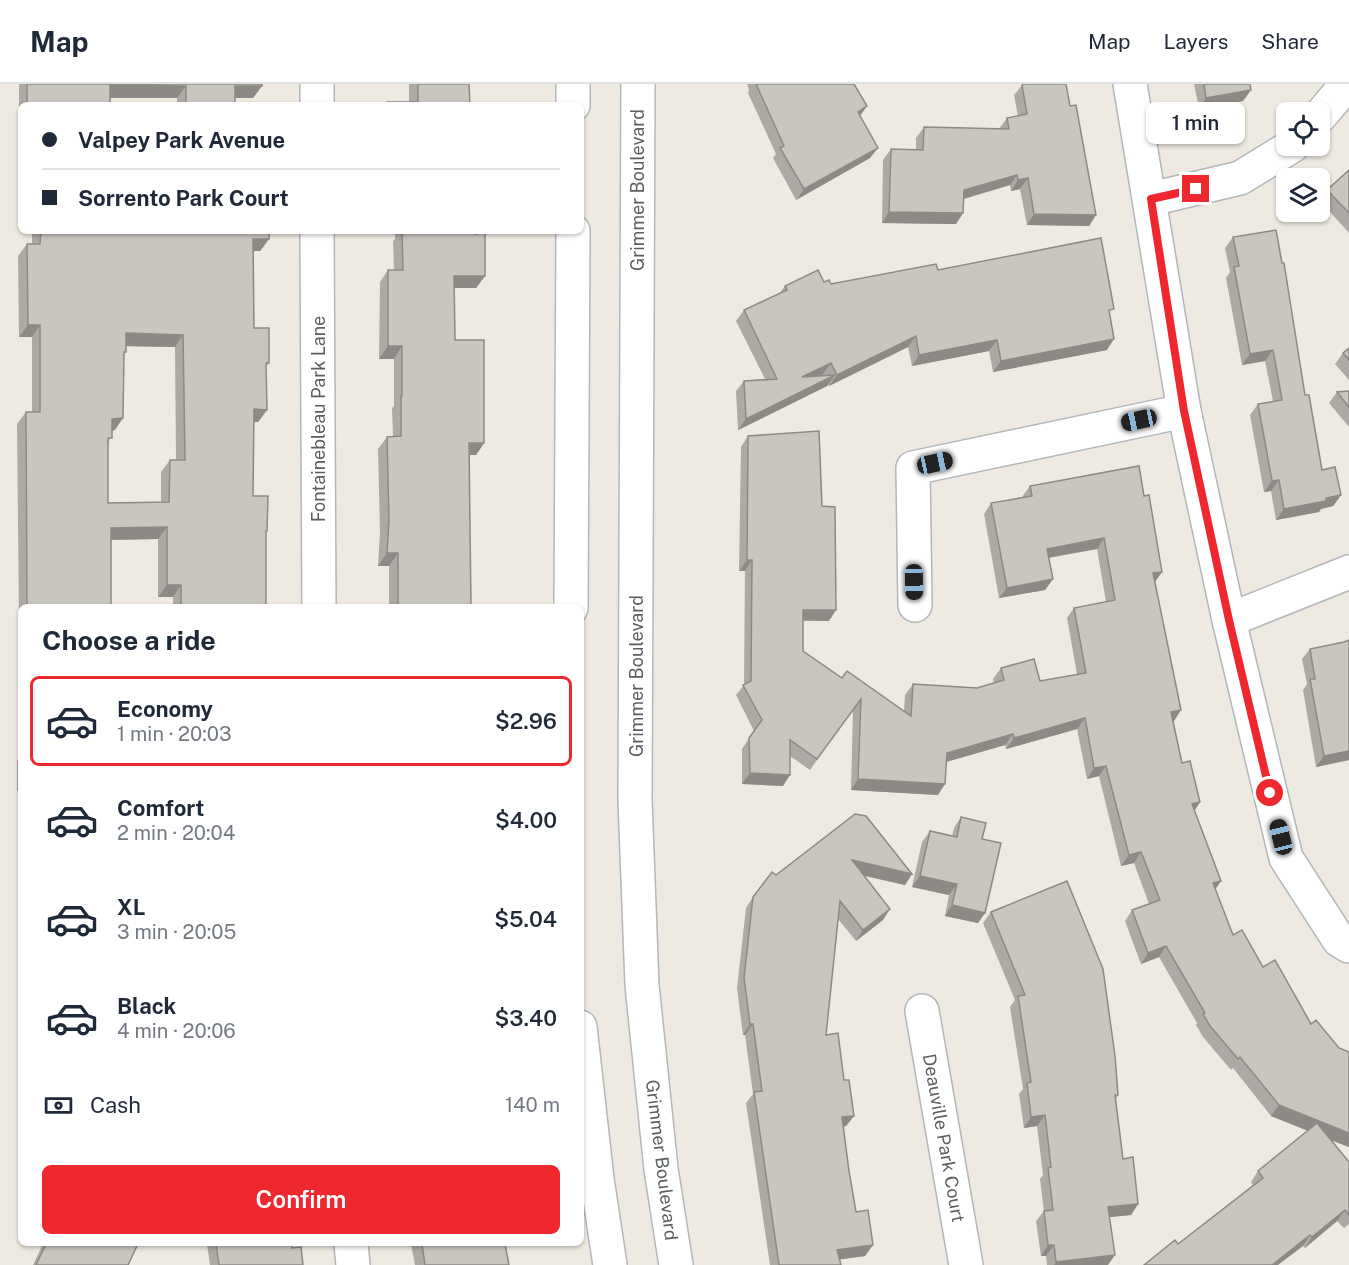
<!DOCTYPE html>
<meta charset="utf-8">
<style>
body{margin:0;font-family:"Public Sans",sans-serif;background:#f2f2f3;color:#1f2937;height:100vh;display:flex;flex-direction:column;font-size:22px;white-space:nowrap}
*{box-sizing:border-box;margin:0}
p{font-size:20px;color:#747a83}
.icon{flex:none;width:33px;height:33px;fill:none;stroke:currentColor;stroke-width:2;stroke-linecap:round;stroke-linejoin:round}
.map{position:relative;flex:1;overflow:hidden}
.details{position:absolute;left:18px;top:520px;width:566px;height:642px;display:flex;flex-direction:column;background:#fff;border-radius:9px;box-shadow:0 2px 4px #0004}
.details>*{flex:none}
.hud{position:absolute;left:18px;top:18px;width:566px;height:132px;border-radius:9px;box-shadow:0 2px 4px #0004;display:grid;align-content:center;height:132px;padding:0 24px;background:#fff}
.fabs{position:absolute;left:1276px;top:18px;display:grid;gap:12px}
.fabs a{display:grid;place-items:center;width:54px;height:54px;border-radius:9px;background:#fff;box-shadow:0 2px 4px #0004;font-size:30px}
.end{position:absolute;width:27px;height:27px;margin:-14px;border:8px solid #ee282e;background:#fff;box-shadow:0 0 0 3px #fff}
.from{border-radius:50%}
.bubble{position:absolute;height:42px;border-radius:9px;background:#fff;box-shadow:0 2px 4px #0004;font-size:20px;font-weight:600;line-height:42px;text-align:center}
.car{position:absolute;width:18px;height:36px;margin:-18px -9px;border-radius:8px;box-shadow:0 0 4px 2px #0007;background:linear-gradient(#222 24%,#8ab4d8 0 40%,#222 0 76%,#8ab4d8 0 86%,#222 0)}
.hud b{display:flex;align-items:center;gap:21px;height:57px;font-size:22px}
.hud b+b{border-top:2px solid #e0e1e3}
.hud i{width:15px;height:15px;background:#1f2937}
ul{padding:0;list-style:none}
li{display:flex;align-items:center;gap:18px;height:90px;margin:0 12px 9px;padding:0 12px;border:3px solid transparent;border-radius:9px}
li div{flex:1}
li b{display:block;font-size:22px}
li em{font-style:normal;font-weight:600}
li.active{border-color:#ee282e}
li>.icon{width:54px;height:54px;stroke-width:1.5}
h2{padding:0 24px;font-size:27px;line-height:72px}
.pay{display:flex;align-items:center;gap:15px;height:66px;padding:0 24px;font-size:22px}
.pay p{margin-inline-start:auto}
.primary-button{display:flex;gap:12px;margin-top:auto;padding:12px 24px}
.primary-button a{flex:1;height:69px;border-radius:9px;background:#ee282e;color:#fff;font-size:24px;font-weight:600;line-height:69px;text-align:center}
header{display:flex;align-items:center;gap:36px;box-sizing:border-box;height:84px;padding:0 30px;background:#fff;border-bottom:2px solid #e0e1e3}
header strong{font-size:28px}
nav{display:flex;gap:33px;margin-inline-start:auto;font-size:21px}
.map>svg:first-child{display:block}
</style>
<header>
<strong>Map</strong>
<nav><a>Map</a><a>Layers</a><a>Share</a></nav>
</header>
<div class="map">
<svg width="1349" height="1181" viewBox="0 0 1349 1181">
<rect width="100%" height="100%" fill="#eeeae2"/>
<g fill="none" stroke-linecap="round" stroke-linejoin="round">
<!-- street casing -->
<g stroke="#b3b6ba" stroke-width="36">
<g id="street">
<path d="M317 0V21"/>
<path d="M1130 0 1184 327 1229 536 1286 774 1339 856 1349 862"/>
<path d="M1320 32 1347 0"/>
<path d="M1151 115 1240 94 1292 62"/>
<path d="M317 147 319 524"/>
<path d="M915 521 913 384 1184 327"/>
<path d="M1229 536 1349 488"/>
<path d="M922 927 966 1181"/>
<path d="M351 1160 353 1181"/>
</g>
</g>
<!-- secondary casing -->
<g stroke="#b4b8bd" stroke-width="36">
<g id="secondary">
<path d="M638 0 635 716 642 901 661 1085 676 1181"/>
<path d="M573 21V0"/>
<path d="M571 524 573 147"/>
<path d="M580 943 597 1095 610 1181"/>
</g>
</g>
<!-- street -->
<use href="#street" stroke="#fff" stroke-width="33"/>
<!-- secondary -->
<use href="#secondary" stroke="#fff" stroke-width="33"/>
</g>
<!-- wall -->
<g fill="#ada9a4" fill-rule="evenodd">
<path d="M19 0H262L253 14H235V21H177V14H110V21H21V31H19Z"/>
<path d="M409 0H469L470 21H385L387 18H409Z"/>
<path d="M747 0H854L867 22 860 32 870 74 796 116 773 74 776 70 748 9 749 6Z"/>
<path d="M1194 0H1250L1251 6 1243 17 1199 25Z"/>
<path d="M1022 1 1070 22 1096 131 1089 142 1027 141 1020 105 1011 107 1010 101 964 115 963 129 956 140 882 139 883 76 891 65 916 66V54L924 43 999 45 1007 34 1018 32 1014 11Z"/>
<path d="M21 85V122H19V89Z"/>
<path d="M1349 86V149L1320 117 1327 106Z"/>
<path d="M32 147H269V155L260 167H254V244L269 279 266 283 267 326 258 338H254L253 412 266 449V524H173V513H158V455L111 456V524H21V539H19L17 340 26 328H32V253H19L18 172 27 160H32ZM126 262 175 263 176 376H170L161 388V418L108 419V360L112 347 115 346 124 272Z"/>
<path d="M395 147H475L485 192 476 204H454L455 256 484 359 476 371H469L471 524H386L387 522H389V482H378L380 448 378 365 387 353 393 352 392 324 394 322V275H379L380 198 388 186H394L393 157 395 155Z"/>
<path d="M1233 153 1305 311 1322 386 1341 411 1333 422 1321 425 1319 428 1276 436 1271 407 1264 408 1250 331 1258 320 1273 317 1265 277 1242 281 1226 194 1230 188 1225 164Z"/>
<path d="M938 186 1110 231 1107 266 993 288 989 267 912 282 908 263 829 302V301L827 302 738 346 736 307 744 297 765 295 736 237 744 226 779 210 785 202 824 198 831 200Z"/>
<path d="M1349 264V296L1335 280 1343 269Z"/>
<path d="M1349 307V343L1329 319 1337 308Z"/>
<path d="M748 352 822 422 829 537H803V567L842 594 904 627 905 611 913 600 977 604 994 599 993 595 1001 584 1040 597 1077 590 1067 534 1074 524 1106 518 1097 465 1049 474 1053 495 1045 506 999 514 984 430 991 419 1022 413 1030 402 1139 382 1155 498 1174 637H1173L1182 679 1200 718 1194 726 1221 797 1215 805 1233 851 1263 883 1311 940 1339 964 1349 968V1063L1330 1056 1349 1078V1140L1344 1144 1337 1137 1305 1164 1303 1162 1178 1160 1253 1101 1251 1098 1258 1087 1308 1047 1271 1032 1233 984 1231 986 1203 953 1196 941 1197 939 1159 873 1141 880 1125 837 1132 826 1149 820 1134 779 1121 782 1099 692 1087 695 1077 645 1006 665 1005 661 946 678 938 711 851 706 853 625 810 686 790 672 783 702 742 700V665L754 647 736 611 744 601 745 487H739L741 363Z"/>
<path d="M1344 558 1349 676 1316 683 1303 606 1307 600 1302 575 1310 565Z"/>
<path d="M21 590V755H19V707H17V677L19 674V594Z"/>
<path d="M961 733 982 755 985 829 978 839 945 832 949 811 912 803 922 758 930 747 952 752 954 744Z"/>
<path d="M912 790 905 801 864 792 883 836 856 857 838 835 826 951 844 996 854 1032 846 1042 843 1043 849 1087 856 1128 873 1161 865 1172 840 1175 841 1181H770L746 1019 753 1010 745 951H743L737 904 746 824 753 813 776 791Z"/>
<path d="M991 828 1118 1011 1116 1015 1123 1075 1138 1120 1131 1131 1110 1133 1108 1181H1047L1046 1172H1041L1036 1137 1044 1127 1040 1095 1043 1091 1037 1042 1024 1044 1019 1010 1023 1005 1010 923 1015 916 983 839Z"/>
<path d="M43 1160H132L128 1181H33Z"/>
<path d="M207 1160H291L292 1164 303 1181H210Z"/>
<path d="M411 1160H505L509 1181H415Z"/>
</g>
<!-- shaded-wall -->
<g fill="#8d8a86">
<path d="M110 1 186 2 177 14H102Z"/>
<path d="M235 2H262L253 14H227Z"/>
<path d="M1251 6 1243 17 1199 25 1206 14Z"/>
<path d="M27 19H45L43 21H26Z"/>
<path d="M867 22 859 33 858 28Z"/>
<path d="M878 64 870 74 796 116 804 105Z"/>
<path d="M1017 91 1010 101 956 117 964 106Z"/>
<path d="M1028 94 1020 105 1011 107 1018 96Z"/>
<path d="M889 128 963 129 956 140 882 139Z"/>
<path d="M1034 130 1096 131 1089 142 1027 141Z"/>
<path d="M253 155H269L260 167H245Z"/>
<path d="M454 192H485L476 204H446Z"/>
<path d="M28 241H40L32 253H19Z"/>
<path d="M126 249 183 251 175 263 117 262Z"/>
<path d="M916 252 908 263 829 302 837 291Z"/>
<path d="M1114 255 1107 266 993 288 1001 277Z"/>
<path d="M997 256 989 267 912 282 919 271Z"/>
<path d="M388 262H402L394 275H379Z"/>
<path d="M1273 266 1265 277 1242 281 1250 270Z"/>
<path d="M831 279 823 290 794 304 802 293Z"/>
<path d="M835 291 827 302 738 346 746 335Z"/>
<path d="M254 325 267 326 258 338H245Z"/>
<path d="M123 334 115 346 103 347 112 335Z"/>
<path d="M469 359H484L476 371H460Z"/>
<path d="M1279 396 1271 407 1264 408 1272 397Z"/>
<path d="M1341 411 1333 422 1321 425 1319 428 1276 436 1284 425Z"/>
<path d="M167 443 158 455 102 456 111 444Z"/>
<path d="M1104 454 1097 465 1039 475 1047 465Z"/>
<path d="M387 469H398L389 482H378Z"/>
<path d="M747 476H752L745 487H739Z"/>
<path d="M1162 488 1155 498 1153 489Z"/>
<path d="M1053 495 1045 506 999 514 1007 504Z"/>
<path d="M167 501H181L173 513H158Z"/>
<path d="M803 526H836L829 537 796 536Z"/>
<path d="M1181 626 1174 637 1163 639 1171 628Z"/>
<path d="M1085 634 1077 645 1006 665 1014 654Z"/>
<path d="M1013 650 1005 661 939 680 947 669Z"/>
<path d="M1349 667V676L1316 683 1324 672Z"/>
<path d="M1106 682 1099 692 1087 695 1094 684Z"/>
<path d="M750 689 790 691 783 702 742 700Z"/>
<path d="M858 695 945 700 938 711 851 706Z"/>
<path d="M1200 718 1193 729 1192 720Z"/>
<path d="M1141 768 1134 779 1121 782 1129 771Z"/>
<path d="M852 776 912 790 905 801 845 787Z"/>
<path d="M920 792 957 800 949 811 912 803Z"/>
<path d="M1221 797 1214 807 1213 799Z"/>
<path d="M952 821 985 829 978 839 945 832Z"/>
<path d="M890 825 883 836 856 857 863 846Z"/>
<path d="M1166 862 1159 873 1141 880 1148 869Z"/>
<path d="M750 940H753L745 951H743Z"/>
<path d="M1279 1021 1349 1049V1063L1271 1032Z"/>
<path d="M1045 1031 1037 1042 1024 1044 1031 1033Z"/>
<path d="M854 1032 846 1042 834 1044 842 1033Z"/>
<path d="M1138 1120 1131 1131 1101 1134 1108 1123Z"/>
<path d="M1345 1126 1337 1137 1305 1164 1312 1153Z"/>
<path d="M1310 1151 1303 1162 1278 1181H1272Z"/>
<path d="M873 1161 865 1172 830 1177 837 1166Z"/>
<path d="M1048 1161H1054L1046 1172H1041Z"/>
<path d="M1115 1171 1108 1181H1054L1056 1178Z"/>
</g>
<!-- building -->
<g fill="#c9c5bf" stroke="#8d8a86" stroke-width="1.5" fill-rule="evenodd">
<path d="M27 0H262V2H235V21H186V2L110 1V21H45V19H27Z"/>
<path d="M418 0H469L470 21H387V18H418Z"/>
<path d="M756 0H854L867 22 858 28 878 64 804 105 780 64 784 62Z"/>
<path d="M1025 0H1066L1070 22 1076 21 1096 131 1034 130 1028 94 1018 96 1017 91 964 106 963 129 889 128 891 65 923 66 924 43 1009 45 1007 34 1027 30 1022 1Z"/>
<path d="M1204 0H1250L1251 6 1206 14Z"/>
<path d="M1349 86V129L1327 106Z"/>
<path d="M1276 146 1282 179H1284L1305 311H1309L1322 386 1335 383 1341 411 1326 414V417L1284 425 1279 396 1272 397 1258 320 1282 316 1273 266 1250 270 1234 183 1239 182 1233 153Z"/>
<path d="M41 147H269V155H253L254 244H269V279H266L267 326 254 325 253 412H268L267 447H266V524H181V501H167V443L111 444V524H27L26 328H40V241H28L27 160H40ZM126 249 183 251 185 376H170L169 418 108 419V354H112V335L123 334 124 268H126Z"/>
<path d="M402 147H475V150L485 149V192H454L455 256H484V359H469L471 524H387V522H398V469H387L389 436 387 353 401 352V312H402V262H388V186H403Z"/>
<path d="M1101 154 1114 225 1109 226 1114 255 1001 277 997 256 919 271 916 252 837 291 831 279 802 293 835 291 746 335 744 297 777 295 744 226 787 206 785 202 818 186 824 198 829 196 831 200 936 180 938 186Z"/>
<path d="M1349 264V276L1343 269Z"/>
<path d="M1349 307V323L1337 308Z"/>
<path d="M819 347 822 422 835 423 836 526H803V567L842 594 847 587 911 632 913 600 977 604 1004 596 1001 584 1034 575 1040 597 1086 589 1074 524 1115 516 1104 454 1047 465 1053 495 1007 504 991 419 1032 412 1030 402 1139 382 1144 412 1149 411 1162 488 1153 489 1181 626 1171 628 1182 679 1190 677 1200 718 1192 720 1221 797 1213 799 1233 851 1242 846 1263 883 1275 876 1311 940 1316 936 1339 964 1349 968V1049L1279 1021 1240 973 1238 975 1210 942 1203 930 1205 929 1166 862 1148 869 1132 826 1160 816 1141 768 1129 771 1106 682 1094 684 1085 634 1014 654 1013 650 947 669 945 700 858 695 861 615 817 675 790 656V691L750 689 749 654 762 636 743 601 751 597 752 476H747L748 352Z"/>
<path d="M1349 556V667L1324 672 1310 595H1315L1310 565 1344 558Z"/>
<path d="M855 730 866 732 912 790 852 776 890 825 863 846 840 817 826 951 838 949 844 996H849L854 1032 842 1033 849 1087 856 1128 868 1126 873 1161 837 1166 841 1181H779L754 1008 762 1007 753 940H750L744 894 753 813 772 788 776 791Z"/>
<path d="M961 733 986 739 982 755 1001 759 985 829 952 821 957 800 920 792 930 747 957 753Z"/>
<path d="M1067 797 1103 885 1115 972 1118 1011H1115L1123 1075 1133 1073 1138 1120 1108 1123 1115 1171 1056 1178 1054 1161H1048L1044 1127 1053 1126 1048 1084 1051 1083 1045 1031 1031 1033 1027 999 1031 998 1018 912 1025 911 991 828Z"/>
<path d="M1317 1039 1349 1078V1131L1345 1126 1312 1153 1310 1151 1272 1181H1144L1175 1156 1178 1160 1263 1094 1258 1087Z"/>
<path d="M46 1160H132L137 1162 128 1181H36Z"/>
<path d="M216 1160H291L292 1164 301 1163 303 1181H219Z"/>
<path d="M422 1160H505L509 1181H425Z"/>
</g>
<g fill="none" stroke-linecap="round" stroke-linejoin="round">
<!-- route -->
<path stroke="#ee282e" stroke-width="8" d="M1196 105 1151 115 1184 327 1229 536 1270 709"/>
</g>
<g text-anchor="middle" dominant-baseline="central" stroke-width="6" stroke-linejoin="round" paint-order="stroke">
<!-- street labels -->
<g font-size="18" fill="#5a5f63" stroke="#fff">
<text transform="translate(637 106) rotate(-90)">Grimmer Boulevard</text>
<text transform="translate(318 335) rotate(-90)">Fontainebleau Park Lane</text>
<text transform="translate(636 592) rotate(-90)">Grimmer Boulevard</text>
<text transform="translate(944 1054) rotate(80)">Deauville Park Court</text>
<text transform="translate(662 1076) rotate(83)">Grimmer Boulevard</text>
</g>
</g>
</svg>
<div class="fabs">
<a><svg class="icon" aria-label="locate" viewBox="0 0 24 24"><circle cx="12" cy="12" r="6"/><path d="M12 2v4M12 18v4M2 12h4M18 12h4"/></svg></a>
<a><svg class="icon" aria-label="layers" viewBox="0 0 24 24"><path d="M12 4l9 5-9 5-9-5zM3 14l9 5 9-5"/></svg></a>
</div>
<i class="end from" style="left:1270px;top:709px"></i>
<i class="end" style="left:1196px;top:105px"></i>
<div class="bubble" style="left:1146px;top:18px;width:99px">1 min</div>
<i class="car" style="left:1139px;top:336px;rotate:258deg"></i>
<i class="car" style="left:935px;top:379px;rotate:78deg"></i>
<i class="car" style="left:914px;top:498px;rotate:179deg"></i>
<i class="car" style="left:1281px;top:753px;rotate:346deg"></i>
<div class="hud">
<b><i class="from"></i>Valpey Park Avenue</b>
<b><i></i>Sorrento Park Court</b>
</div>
<section class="details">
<h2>Choose a ride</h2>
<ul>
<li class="active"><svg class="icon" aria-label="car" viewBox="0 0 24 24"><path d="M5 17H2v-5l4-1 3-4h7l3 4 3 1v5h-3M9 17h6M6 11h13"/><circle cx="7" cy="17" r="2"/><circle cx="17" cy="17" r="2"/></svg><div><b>Economy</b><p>1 min · 20:03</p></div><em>$2.96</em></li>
<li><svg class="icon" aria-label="car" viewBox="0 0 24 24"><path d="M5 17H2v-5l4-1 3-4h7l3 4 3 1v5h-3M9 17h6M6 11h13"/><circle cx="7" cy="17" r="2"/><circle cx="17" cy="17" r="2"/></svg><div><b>Comfort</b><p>2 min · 20:04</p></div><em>$4.00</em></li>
<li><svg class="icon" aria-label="car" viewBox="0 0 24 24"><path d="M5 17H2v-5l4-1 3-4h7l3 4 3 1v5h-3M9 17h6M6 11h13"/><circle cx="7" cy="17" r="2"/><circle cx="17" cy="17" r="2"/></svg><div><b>XL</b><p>3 min · 20:05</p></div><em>$5.04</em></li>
<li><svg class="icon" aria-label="car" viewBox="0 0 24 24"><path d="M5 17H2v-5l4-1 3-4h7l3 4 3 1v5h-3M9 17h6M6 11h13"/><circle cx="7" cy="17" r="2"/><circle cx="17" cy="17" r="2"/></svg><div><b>Black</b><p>4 min · 20:06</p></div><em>$3.40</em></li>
</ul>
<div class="pay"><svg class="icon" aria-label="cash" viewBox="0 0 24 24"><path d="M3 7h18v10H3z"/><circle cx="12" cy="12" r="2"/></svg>Cash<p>140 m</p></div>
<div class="primary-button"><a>Confirm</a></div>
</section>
</div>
